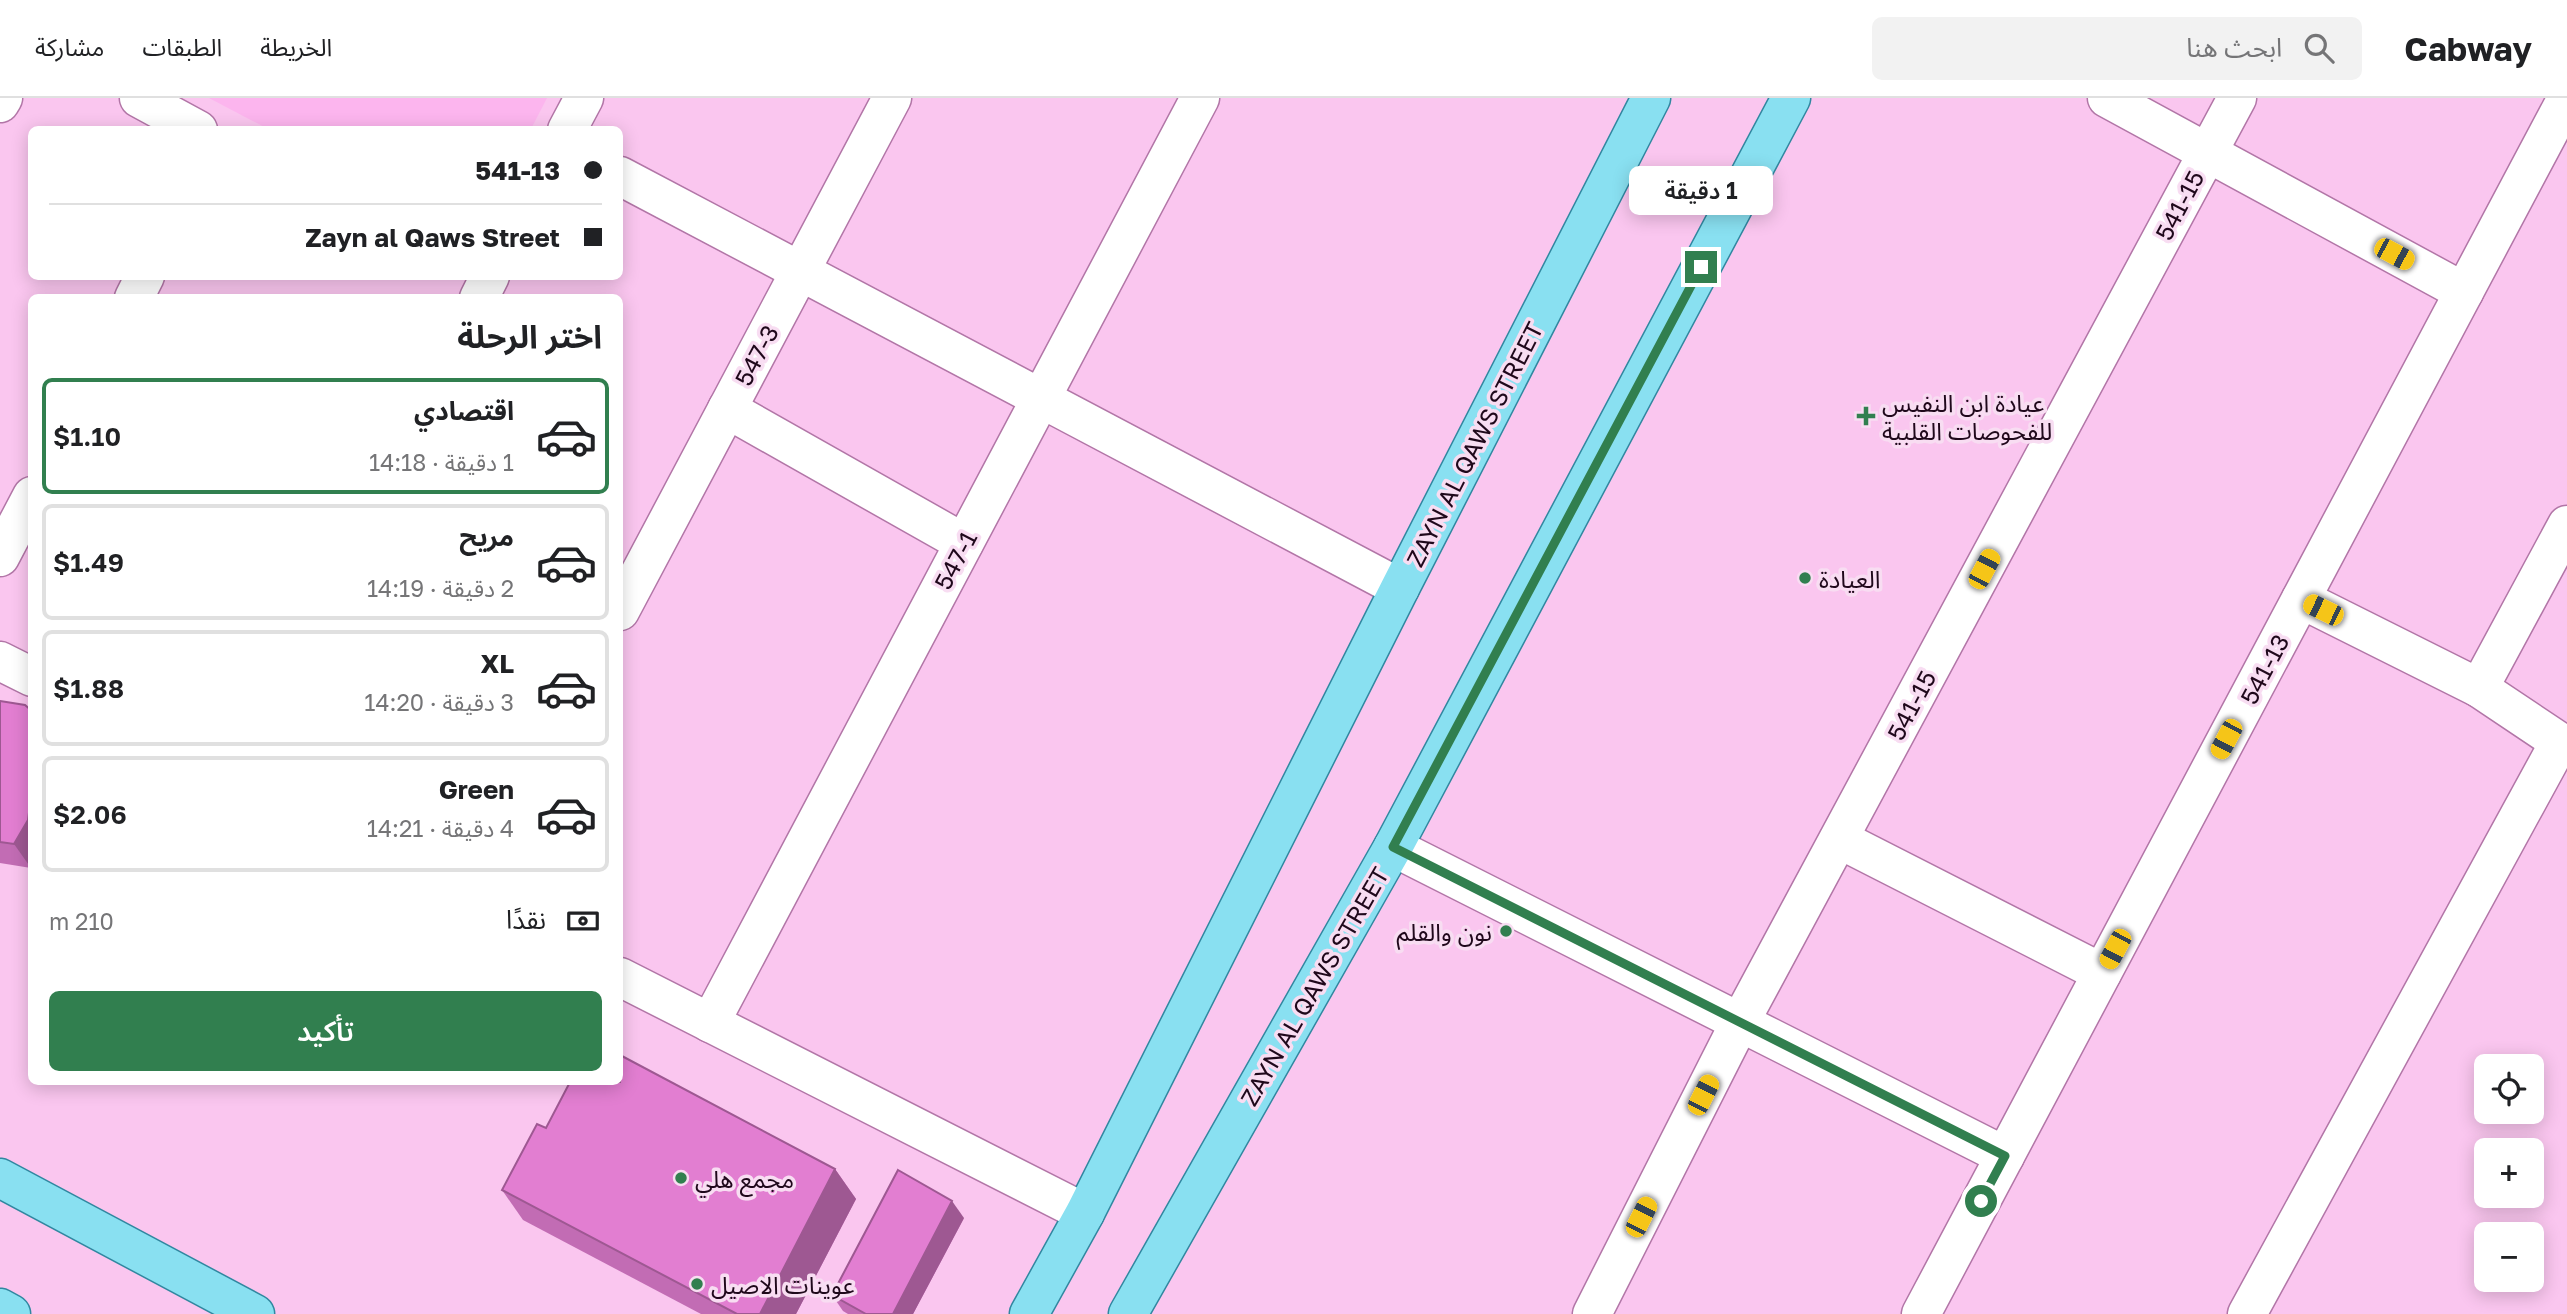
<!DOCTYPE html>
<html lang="ar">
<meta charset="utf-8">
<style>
body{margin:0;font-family:"Golos Text","Noto Sans Arabic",sans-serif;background:#f2f2f2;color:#202124;direction:rtl;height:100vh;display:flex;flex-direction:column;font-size:26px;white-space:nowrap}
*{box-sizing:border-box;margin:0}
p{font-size:23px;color:#757577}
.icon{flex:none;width:38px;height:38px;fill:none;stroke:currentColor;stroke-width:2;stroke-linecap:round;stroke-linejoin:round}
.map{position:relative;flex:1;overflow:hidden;direction:ltr}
.sheet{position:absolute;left:28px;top:196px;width:595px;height:791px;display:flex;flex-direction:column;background:#fff;border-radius:10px;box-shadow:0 4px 18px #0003;direction:rtl}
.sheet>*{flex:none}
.guide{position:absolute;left:28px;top:28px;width:595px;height:154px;border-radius:10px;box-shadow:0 4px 18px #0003;direction:rtl;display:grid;align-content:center;height:154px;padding:0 21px;background:#fff}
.buttons{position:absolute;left:2474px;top:956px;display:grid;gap:14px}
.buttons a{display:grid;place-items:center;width:70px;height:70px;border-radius:10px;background:#fff;box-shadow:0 4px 18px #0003;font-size:35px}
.end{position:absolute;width:32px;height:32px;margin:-16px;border:9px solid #317f4f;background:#fff;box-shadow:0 0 0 4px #fff}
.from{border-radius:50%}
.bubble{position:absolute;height:49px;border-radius:10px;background:#fff;box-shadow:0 4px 18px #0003;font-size:23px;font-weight:600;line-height:49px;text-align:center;direction:rtl}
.car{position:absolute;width:21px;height:42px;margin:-21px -10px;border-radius:9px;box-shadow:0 0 5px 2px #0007;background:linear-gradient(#f5c518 24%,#345 0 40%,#f5c518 0 76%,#345 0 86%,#f5c518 0)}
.guide b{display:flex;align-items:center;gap:24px;height:66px;font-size:26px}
.guide b+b{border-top:2px solid #e0e0e0}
.guide i{width:18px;height:18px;background:#202124}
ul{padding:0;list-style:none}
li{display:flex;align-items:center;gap:21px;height:116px;margin:0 14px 10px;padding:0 7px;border:4px solid #e0e0e0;border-radius:10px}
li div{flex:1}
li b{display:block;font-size:26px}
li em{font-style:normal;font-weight:600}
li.selected{border-color:#317f4f}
li>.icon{width:63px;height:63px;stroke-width:1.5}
h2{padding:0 21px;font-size:32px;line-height:84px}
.pay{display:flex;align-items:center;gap:18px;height:77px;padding:0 21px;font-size:26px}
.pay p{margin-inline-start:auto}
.cta{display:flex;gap:14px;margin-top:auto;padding:14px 21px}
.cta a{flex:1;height:80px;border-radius:10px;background:#317f4f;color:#fff;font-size:28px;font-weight:600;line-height:80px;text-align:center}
header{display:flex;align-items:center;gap:42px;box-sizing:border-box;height:98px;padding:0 35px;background:#fff;border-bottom:2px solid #e0e0e0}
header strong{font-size:33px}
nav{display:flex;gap:38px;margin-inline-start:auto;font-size:24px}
.search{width:490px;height:63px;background:#f2f2f2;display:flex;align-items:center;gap:18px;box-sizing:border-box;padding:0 24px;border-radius:10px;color:#757577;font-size:26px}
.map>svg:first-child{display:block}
</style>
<header>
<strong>Cabway</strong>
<div class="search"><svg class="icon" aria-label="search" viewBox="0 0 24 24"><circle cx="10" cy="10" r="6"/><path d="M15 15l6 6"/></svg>ابحث هنا</div>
<nav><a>الخريطة</a><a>الطبقات</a><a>مشاركة</a></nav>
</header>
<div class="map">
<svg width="2567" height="1216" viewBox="0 0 2567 1216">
<rect width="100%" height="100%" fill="#fac6ef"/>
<!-- built -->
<path fill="#fcb5ee" d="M209 0H547L531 31 270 32Z"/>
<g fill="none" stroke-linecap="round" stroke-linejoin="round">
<!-- minor casing -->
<g stroke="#b276a7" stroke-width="41">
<g id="minor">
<path d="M139 0 198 32"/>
<path d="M2107 0 2464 194"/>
<path d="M0 5 3 0"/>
<path d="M567 32 584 0"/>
<path d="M620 78 1400 490"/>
<path d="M134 200 145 178"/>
<path d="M479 200 490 178"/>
<path d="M727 311 964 445"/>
<path d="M0 459 32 398"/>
<path d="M2301 501 2479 590 2567 649"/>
<path d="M620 513 892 0"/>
<path d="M0 563 32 579"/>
<path d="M2479 590 2567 427"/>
<path d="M1839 741 2102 875"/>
<path d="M1393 749 2005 1058"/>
<path d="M620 879 1085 1115"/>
<path d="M710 925 1200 0"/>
<path d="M1592 1216 1740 924 2237 0"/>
<path d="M1921 1216 2567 0"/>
<path d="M2247 1216 2559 645"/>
</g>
</g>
<!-- major casing -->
<g stroke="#3187a0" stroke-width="41">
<g id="major">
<path d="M0 1080 255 1216"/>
<path d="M0 1210 11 1216"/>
<path d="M1029 1216 1085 1115 1400 490 1651 0"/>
<path d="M1128 1216 1393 749 1791 0"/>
</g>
</g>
<!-- minor -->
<use href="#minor" stroke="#fff" stroke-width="38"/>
<!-- major -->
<use href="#major" stroke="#89e0f1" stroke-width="38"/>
</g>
<!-- wall -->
<g fill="#c26cb4">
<path d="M0 603 32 613 31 770 0 765Z"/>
<path d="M546 1030 835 1071 856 1101 796 1216H701L523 1122 502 1092Z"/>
<path d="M964 1120 913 1216H848L843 1213 832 1197Z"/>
</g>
<!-- shaded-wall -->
<g fill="#9e5892">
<path d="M32 692V769L31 770 14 746Z"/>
<path d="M835 1071 856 1101 796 1216H760Z"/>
<path d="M952 1103 964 1120 913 1216H893Z"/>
</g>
<!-- building -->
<g fill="#e27ed1" stroke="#9e5892" stroke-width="2">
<path d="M0 603 25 607 32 613V692L28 722 14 746 0 744Z"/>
<path d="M620 957 835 1071 760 1216H737L502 1092 537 1026 546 1030 570 984H620Z"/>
<path d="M898 1072 952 1103 893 1216H866L832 1197Z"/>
</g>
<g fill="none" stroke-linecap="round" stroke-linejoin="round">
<!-- route -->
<path stroke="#317f4f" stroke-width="9" d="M1701 169 1393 749 2005 1058 1981 1103"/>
</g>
<!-- markers -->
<g fill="#317f4f" stroke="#f8ddf2" stroke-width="2.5">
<path d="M1862.5 307.5h7v7h7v7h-7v7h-7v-7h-7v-7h7z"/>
<circle cx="1805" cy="480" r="7"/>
<circle cx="1506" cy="833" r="7"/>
<circle cx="681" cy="1080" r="7"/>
<circle cx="697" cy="1186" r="7"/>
</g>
<g text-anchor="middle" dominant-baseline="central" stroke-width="7" stroke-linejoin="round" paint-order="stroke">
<!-- street labels -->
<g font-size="24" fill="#1f081b" stroke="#f8ddf2">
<text transform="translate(2179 107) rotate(-62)">541-15</text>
<text transform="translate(756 257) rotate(-62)">547-3</text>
<text transform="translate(1474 346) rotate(-63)">ZAYN AL QAWS STREET</text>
<text transform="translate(955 462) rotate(-62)">547-1</text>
<text transform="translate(2264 571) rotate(-62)">541-13</text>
<text transform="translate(1911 607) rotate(-62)">541-15</text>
<text transform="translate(1314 888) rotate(-60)">ZAYN AL QAWS STREET</text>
</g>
<!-- poi labels -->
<g font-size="24" fill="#1f081b" stroke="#f8ddf2" text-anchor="start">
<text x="1882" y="304">عيادة ابن النفيس<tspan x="1882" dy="28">للفحوصات القلبية</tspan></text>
<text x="1819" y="480">العيادة</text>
<text x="1492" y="833" text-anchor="end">نون والقلم</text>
<text x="695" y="1080">مجمع هلي</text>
<text x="711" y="1186">عوينات الاصيل</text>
</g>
</g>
</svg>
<div class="buttons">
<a><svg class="icon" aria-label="locate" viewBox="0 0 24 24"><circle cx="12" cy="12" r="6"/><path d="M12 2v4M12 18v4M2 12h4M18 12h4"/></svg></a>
<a>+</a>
<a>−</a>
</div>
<i class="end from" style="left:1981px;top:1103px"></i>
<i class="end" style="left:1701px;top:169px"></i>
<div class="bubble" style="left:1629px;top:68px;width:144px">1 دقيقة</div>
<i class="car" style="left:2394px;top:156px;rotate:118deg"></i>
<i class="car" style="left:1984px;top:471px;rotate:28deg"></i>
<i class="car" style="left:2323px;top:512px;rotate:296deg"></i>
<i class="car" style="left:2226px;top:641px;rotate:208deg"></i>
<i class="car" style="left:2115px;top:851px;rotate:208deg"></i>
<i class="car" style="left:1703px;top:997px;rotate:27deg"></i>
<i class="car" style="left:1641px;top:1119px;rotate:27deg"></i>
<div class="guide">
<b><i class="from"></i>541-13</b>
<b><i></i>Zayn al Qaws Street</b>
</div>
<section class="sheet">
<h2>اختر الرحلة</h2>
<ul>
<li class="selected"><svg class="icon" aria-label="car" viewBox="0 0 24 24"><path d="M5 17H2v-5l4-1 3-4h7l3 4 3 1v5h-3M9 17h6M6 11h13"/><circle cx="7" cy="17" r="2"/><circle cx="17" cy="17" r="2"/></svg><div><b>اقتصادي</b><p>1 دقيقة · 14:18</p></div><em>$1.10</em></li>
<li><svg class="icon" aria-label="car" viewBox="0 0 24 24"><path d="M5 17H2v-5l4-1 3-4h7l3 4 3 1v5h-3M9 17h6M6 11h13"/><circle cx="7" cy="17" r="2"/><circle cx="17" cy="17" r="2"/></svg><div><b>مريح</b><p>2 دقيقة · 14:19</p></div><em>$1.49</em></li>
<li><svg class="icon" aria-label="car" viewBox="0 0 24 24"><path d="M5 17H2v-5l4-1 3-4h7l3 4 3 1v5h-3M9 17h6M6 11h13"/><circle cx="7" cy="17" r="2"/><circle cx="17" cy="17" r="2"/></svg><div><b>XL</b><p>3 دقيقة · 14:20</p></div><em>$1.88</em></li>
<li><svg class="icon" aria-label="car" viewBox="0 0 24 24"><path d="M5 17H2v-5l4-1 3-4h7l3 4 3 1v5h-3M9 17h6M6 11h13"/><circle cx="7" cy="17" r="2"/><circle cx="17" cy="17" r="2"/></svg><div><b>Green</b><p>4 دقيقة · 14:21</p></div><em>$2.06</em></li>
</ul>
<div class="pay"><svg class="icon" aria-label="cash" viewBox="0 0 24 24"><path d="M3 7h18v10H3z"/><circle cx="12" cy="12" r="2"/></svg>نقدًا<p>210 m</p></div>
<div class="cta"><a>تأكيد</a></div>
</section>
</div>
